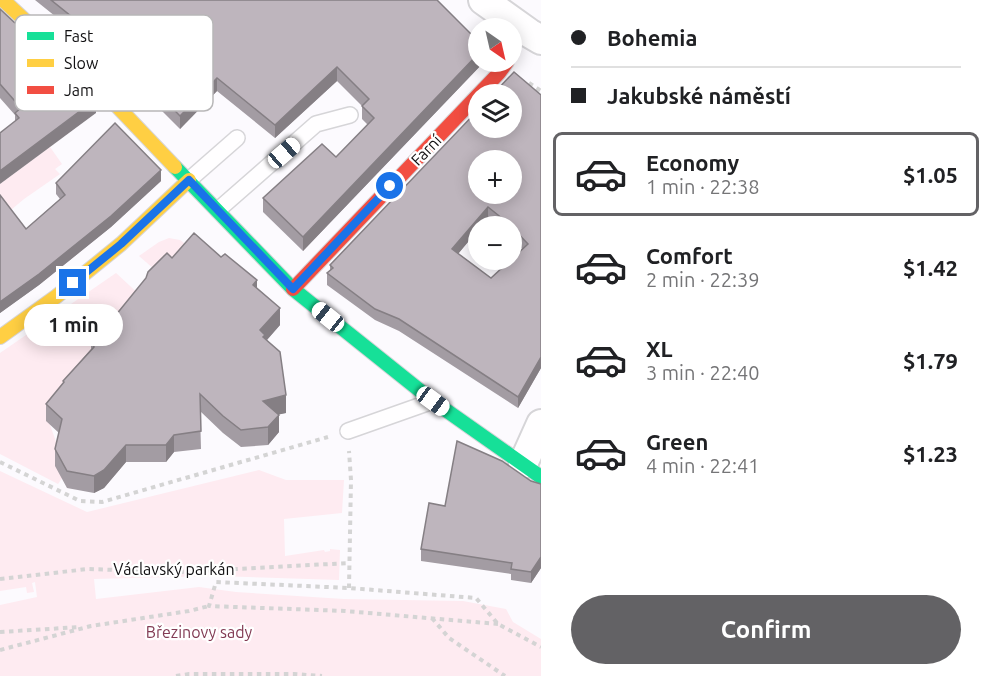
<!DOCTYPE html>
<meta charset="utf-8">
<style>
body{margin:0;font-family:Ubuntu,sans-serif;background:#f6f6f6;color:#202124;height:100vh;display:flex;flex-direction:column;font-size:22px;white-space:nowrap}
*{box-sizing:border-box;margin:0}
p{font-size:20px;color:#757577}
.icon{flex:none;width:33px;height:33px;fill:none;stroke:currentColor;stroke-width:2;stroke-linecap:round;stroke-linejoin:round}
.map{position:relative;flex:1;overflow:hidden}
.drawer{display:flex;flex-direction:column;background:#fff;width:450px}
.drawer>*{flex:none}
.hud{display:grid;align-content:center;height:132px;padding:0 30px;background:#fff}
.needle{width:39px;rotate:146deg}
.fabs{position:absolute;left:468px;top:18px;display:grid;gap:12px}
.fabs a{display:grid;place-items:center;width:54px;height:54px;border-radius:50%;background:#fff;box-shadow:0 3px 15px #0003;font-size:30px}
.end{position:absolute;width:27px;height:27px;margin:-14px;border:8px solid #1a73e8;background:#fff;box-shadow:0 0 0 3px #fff}
.from{border-radius:50%}
.bubble{position:absolute;height:42px;border-radius:21px;background:#fff;box-shadow:0 3px 15px #0003;font-size:20px;font-weight:700;line-height:42px;text-align:center}
.car{position:absolute;width:18px;height:36px;margin:-18px -9px;border-radius:8px;box-shadow:0 0 4px 2px #0007;background:linear-gradient(#fff 24%,#345 0 40%,#fff 0 76%,#345 0 86%,#fff 0)}
.hud b{display:flex;align-items:center;gap:21px;height:57px;font-size:22px}
.hud b+b{border-top:2px solid #e0e0e0}
.hud i{width:15px;height:15px;background:#202124}
ul{padding:0;list-style:none}
li{display:flex;align-items:center;gap:18px;height:84px;margin:0 12px 9px;padding:0 18px;border:3px solid transparent;border-radius:9px}
li div{flex:1}
li b{display:block;font-size:22px}
li em{font-style:normal;font-weight:700}
li.selected{border-color:#636265}
li>.icon{width:54px;height:54px;stroke-width:1.5}
.button{display:flex;gap:12px;margin-top:auto;padding:12px 30px}
.button a{flex:1;height:69px;border-radius:36px;background:#636265;color:#fff;font-size:24px;font-weight:700;line-height:69px;text-align:center}
main{display:flex;flex:1;min-height:0}
.map>svg:first-child{display:block}
</style>
<main>
<div class="map">
<svg width="541" height="676" viewBox="0 0 541 676">
<rect width="100%" height="100%" fill="#fcfafe"/>
<!-- green -->
<g fill="#feebf1">
<path d="M50 147 62 164 55 169 60 174 24 199 6 214 0 206V184Z"/>
<path d="M169 238 180 240 194 250 162 276 139 256 159 242Z"/>
<path d="M116 273 143 298 49 422 59 450 62 478 58 484 0 454V353Z"/>
<path d="M259 470 286 480H344L342 513 284 519 285 556 324 550 325 552 330 551V549L340 550 339 580 214 576 94 579 96 599 199 587 236 592 344 599 463 601 506 609 513 622 541 639V676H0V605L37 597 35 582 32 583 34 592 27 593 26 587 0 591V471L87 512Z"/>
</g>
<g fill="none" stroke-linecap="round" stroke-linejoin="round">
<!-- lane casing -->
<g stroke="#d6d5d8" stroke-width="18">
<g id="lane">
<path d="M189 180 237 138"/>
<path d="M218 210 316 124 350 115"/>
<path d="M348 431 433 401"/>
</g>
</g>
<!-- street casing -->
<g stroke="#d6d5d8" stroke-width="32">
<g id="street">
<path d="M483 0 529 33 541 40"/>
<path d="M523 464 541 424"/>
</g>
</g>
<!-- fast casing -->
<g stroke="#d6d5d8" stroke-width="16">
<path id="fast" d="M175 167 293 289 433 401 541 477"/>
</g>
<!-- slow casing -->
<g stroke="#d6d5d8" stroke-width="16">
<g id="slow">
<path d="M3 0 115 104 175 167"/>
<path d="M0 337 57 296 121 244 189 180"/>
</g>
</g>
<!-- jam casing -->
<g stroke="#d6d5d8" stroke-width="16">
<path id="jam" d="M293 289 499 73 507 62"/>
</g>
<!-- path -->
<g stroke="#d4d4d4" stroke-width="4" stroke-dasharray="4.5 4.5" stroke-linecap="butt">
<path d="M529 83 541 91"/>
<path d="M0 462 80 501 102 502 328 437"/>
<path d="M0 579 88 569 179 572 349 563"/>
<path d="M349 588 351 480 349 451"/>
<path d="M432 618 449 638 505 676"/>
<path d="M498 624 345 611 209 606 216 582 349 588 476 598 498 624 541 647"/>
<path d="M0 632 80 627"/>
<path d="M0 650 91 626 189 611 209 606"/>
<path d="M176 676 189 674H294L322 676"/>
</g>
<!-- lane -->
<use href="#lane" stroke="#fffeff" stroke-width="15"/>
<!-- street -->
<use href="#street" stroke="#fffeff" stroke-width="28"/>
<!-- fast -->
<use href="#fast" stroke="#16e098" stroke-width="14"/>
<!-- slow -->
<use href="#slow" stroke="#ffcf43" stroke-width="14"/>
<!-- jam -->
<use href="#jam" stroke="#f24e42" stroke-width="14"/>
</g>
<!-- wall -->
<g fill="#a39ca3" fill-rule="evenodd">
<path d="M35 0H437L478 62H484L303 251 263 212V198L336 157 368 125 362 119V106L337 81 275 138 217 91 180 129 150 99V93L139 80 137 82Z"/>
<path d="M0 9 96 113 15 121V115L0 98Z"/>
<path d="M541 95V368L518 408 399 331 375 320 327 285V273L330 270V265ZM488 219 498 226H512V238L522 249 491 278 458 254 478 230V226Z"/>
<path d="M161 181 111 227 39 285 0 313V195L26 229 60 199 56 194V183Z"/>
<path d="M172 258 257 288 280 325 267 340 286 413 278 414 279 432 268 445 241 447 223 433 200 411 201 449 174 452 166 462H126L104 488 94 493 67 488 55 466V449L59 433 46 421V404L63 383V381L91 349V335L102 332Z"/>
<path d="M531 481 541 484V568L531 583 511 580V574L421 561V549L445 506Z"/>
</g>
<!-- shaded-wall -->
<g fill="#857f84">
<path d="M478 54V62H484L303 251V237Z"/>
<path d="M139 67V80L137 82V69Z"/>
<path d="M337 67V81L275 138V125Z"/>
<path d="M217 78V91L180 129V116Z"/>
<path d="M96 99V113L0 184V171Z"/>
<path d="M161 170V181L111 227 39 285 0 313V302Z"/>
<path d="M488 207V219L482 226H478V230L452 261V249Z"/>
<path d="M257 280V297L253 285Z"/>
<path d="M280 308V325L265 342 260 330Z"/>
<path d="M541 357V368L518 408V397Z"/>
<path d="M286 395V413L263 418V401Z"/>
<path d="M279 415V432L268 445V427Z"/>
<path d="M174 435V452L166 462V445Z"/>
<path d="M126 445V462L104 488 94 493V476Z"/>
<path d="M541 557V568L531 583V572Z"/>
</g>
<!-- building -->
<g fill="#beb5bd" stroke="#857f84" stroke-width="1.5" fill-rule="evenodd">
<path d="M51 0H437L478 41V54L303 237 263 198 322 144 336 157 374 118 362 106 369 99 337 67 275 125 217 78 180 116 150 85 153 82 139 67 137 69Z"/>
<path d="M0 9 96 99 0 171V133L19 118 15 113 21 108 0 84Z"/>
<path d="M514 72 541 95V357L518 397 399 319 375 309 327 273 333 268 330 265 478 110V128H512V94H493ZM478 160H512V194H478ZM488 207 508 223 528 244 491 278 452 249Z"/>
<path d="M115 123 161 170 111 216 39 274 0 302V195L26 229 65 195 56 183Z"/>
<path d="M194 233 221 257 225 254 257 280 253 285 280 308 260 330 265 335 263 337 280 352 286 395 263 401 279 415 268 427 241 430 223 416 200 394 201 431 174 435 166 445H126L104 470 94 476 67 471 55 449 62 419 46 404 64 382 63 381 94 347 91 335 102 332 146 278 148 272 167 253 172 258Z"/>
<path d="M457 441 502 461 531 481 541 484V557L531 572 511 569 512 563 421 549 429 503 445 506Z"/>
</g>
<g fill="none" stroke-linecap="round" stroke-linejoin="round">
<!-- route -->
<path stroke="#1a73e8" stroke-width="8" d="M73 283 121 244 189 180 293 289 390 186"/>
</g>
<g text-anchor="middle" dominant-baseline="central" stroke-width="4.5" stroke-linejoin="round" paint-order="stroke">
<!-- street labels -->
<g font-size="16" fill="#111012" stroke="#fff">
<text transform="translate(426 150) rotate(-46)">Farní</text>
<text x="174" y="569">Václavský parkán</text>
</g>
<!-- park labels -->
<g font-size="16" fill="#823b54" stroke="#fff">
<text x="199" y="632">Březinovy sady</text>
</g>
</g>
<!-- legend -->
<rect x="15" y="15" width="198" height="96" rx="9" fill="#fff" stroke="#b8b7b8" stroke-width="1.5"/>
<rect x="27" y="32" width="27" height="8" fill="#16e098"/>
<rect x="27" y="59" width="27" height="8" fill="#ffcf43"/>
<rect x="27" y="86" width="27" height="8" fill="#f24e42"/>
<g font-size="16" fill="#111012">
<text x="64" y="42">Fast</text>
<text x="64" y="69">Slow</text>
<text x="64" y="96">Jam</text>
</g>
</svg>
<div class="fabs">
<a><svg class="needle" viewBox="-14 -14 28 28"><path d="M0-13l5 13h-10z" fill="#e53935"/><path d="M0 13l5-13h-10z" fill="#757577"/></svg></a>
<a><svg class="icon" aria-label="layers" viewBox="0 0 24 24"><path d="M12 4l9 5-9 5-9-5zM3 14l9 5 9-5"/></svg></a>
<a>+</a>
<a>−</a>
</div>
<i class="end from" style="left:390px;top:186px"></i>
<i class="end" style="left:73px;top:283px"></i>
<div class="bubble" style="left:24px;top:304px;width:99px">1 min</div>
<i class="car" style="left:284px;top:153px;rotate:49deg"></i>
<i class="car" style="left:328px;top:317px;rotate:309deg"></i>
<i class="car" style="left:433px;top:401px;rotate:126deg"></i>
</div>
<section class="drawer">
<div class="hud">
<b><i class="from"></i>Bohemia</b>
<b><i></i>Jakubské náměstí</b>
</div>
<ul>
<li class="selected"><svg class="icon" aria-label="car" viewBox="0 0 24 24"><path d="M5 17H2v-5l4-1 3-4h7l3 4 3 1v5h-3M9 17h6M6 11h13"/><circle cx="7" cy="17" r="2"/><circle cx="17" cy="17" r="2"/></svg><div><b>Economy</b><p>1 min · 22:38</p></div><em>$1.05</em></li>
<li><svg class="icon" aria-label="car" viewBox="0 0 24 24"><path d="M5 17H2v-5l4-1 3-4h7l3 4 3 1v5h-3M9 17h6M6 11h13"/><circle cx="7" cy="17" r="2"/><circle cx="17" cy="17" r="2"/></svg><div><b>Comfort</b><p>2 min · 22:39</p></div><em>$1.42</em></li>
<li><svg class="icon" aria-label="car" viewBox="0 0 24 24"><path d="M5 17H2v-5l4-1 3-4h7l3 4 3 1v5h-3M9 17h6M6 11h13"/><circle cx="7" cy="17" r="2"/><circle cx="17" cy="17" r="2"/></svg><div><b>XL</b><p>3 min · 22:40</p></div><em>$1.79</em></li>
<li><svg class="icon" aria-label="car" viewBox="0 0 24 24"><path d="M5 17H2v-5l4-1 3-4h7l3 4 3 1v5h-3M9 17h6M6 11h13"/><circle cx="7" cy="17" r="2"/><circle cx="17" cy="17" r="2"/></svg><div><b>Green</b><p>4 min · 22:41</p></div><em>$1.23</em></li>
</ul>
<div class="button"><a>Confirm</a></div>
</section>
</main>
